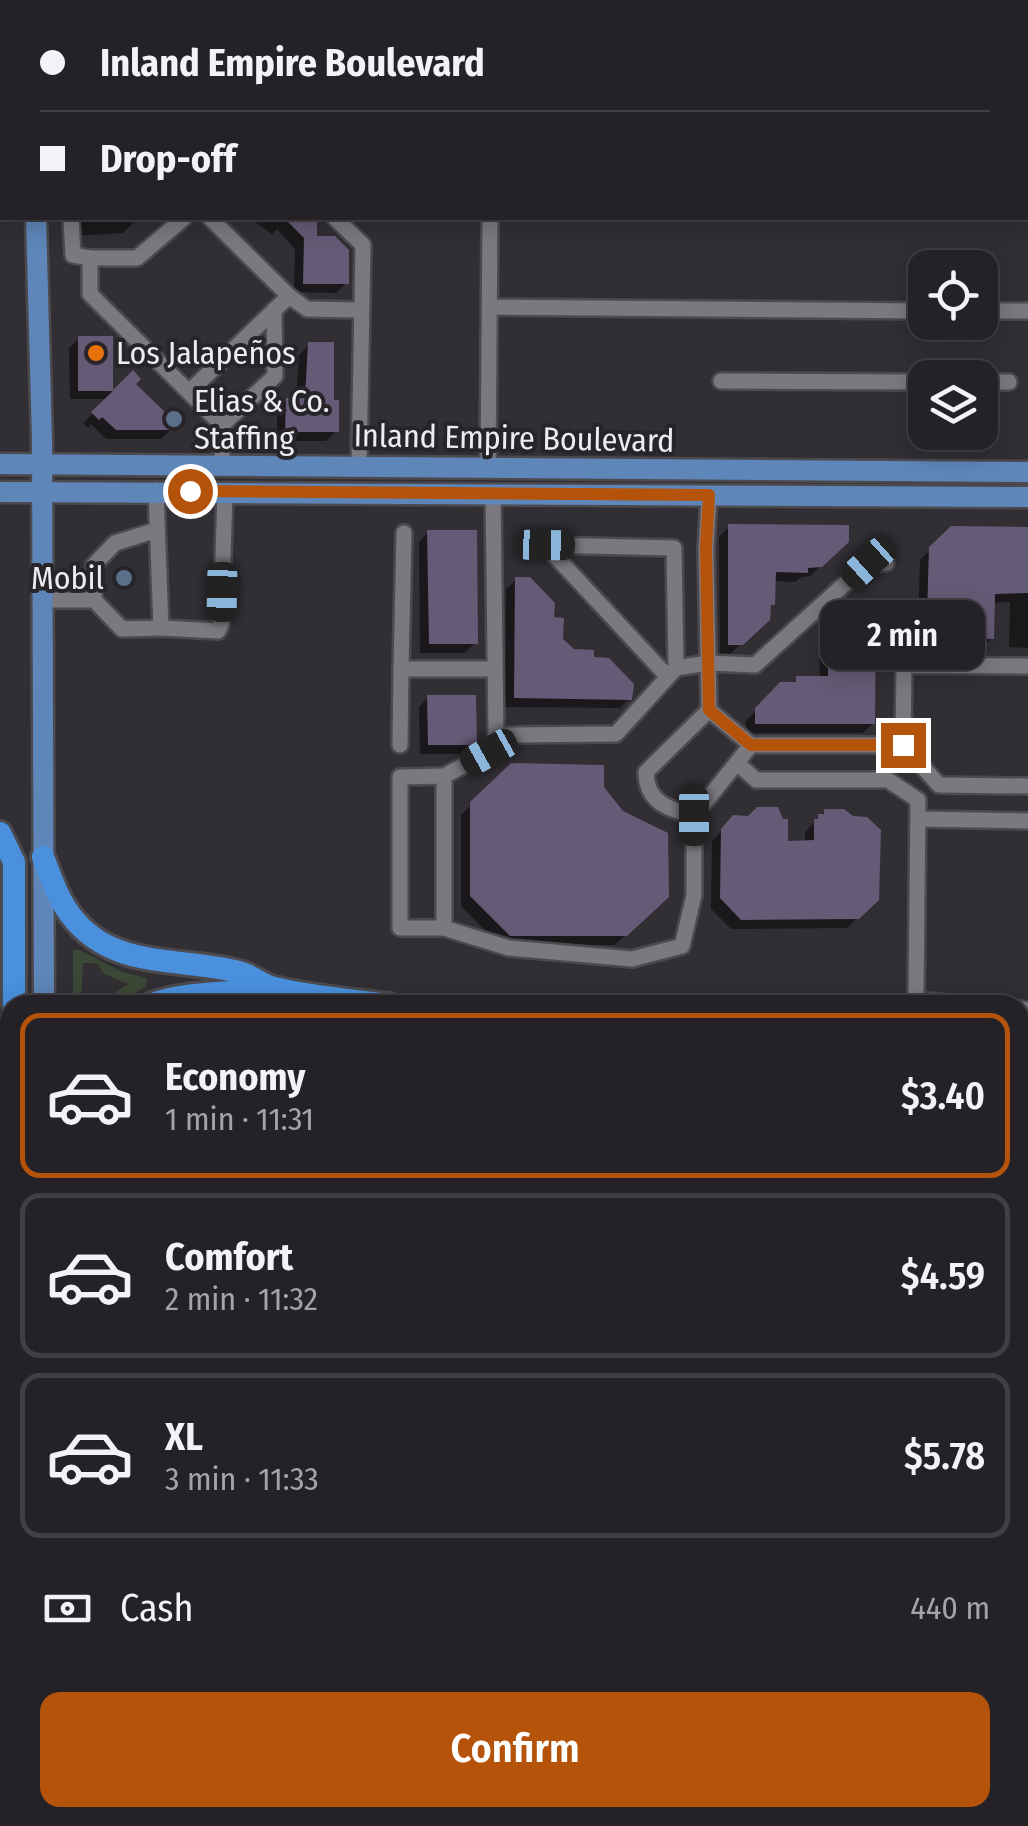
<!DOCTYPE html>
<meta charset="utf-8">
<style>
body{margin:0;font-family:"Fira Sans Condensed",sans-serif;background:#312f33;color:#f1f3f6;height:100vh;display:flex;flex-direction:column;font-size:38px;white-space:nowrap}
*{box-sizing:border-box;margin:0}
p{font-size:32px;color:#a3a4a7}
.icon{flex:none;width:55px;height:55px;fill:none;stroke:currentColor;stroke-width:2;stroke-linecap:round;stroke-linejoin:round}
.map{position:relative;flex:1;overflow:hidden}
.drawer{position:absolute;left:0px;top:995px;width:1030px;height:832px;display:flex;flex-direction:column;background:#252227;border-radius:30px 30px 0 0;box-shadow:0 5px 25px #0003,0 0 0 2px #423f44}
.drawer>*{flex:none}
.guide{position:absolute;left:0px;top:0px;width:1030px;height:220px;box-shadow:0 5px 25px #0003,0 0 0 2px #423f44;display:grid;align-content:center;height:220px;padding:0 40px;background:#252227}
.tools{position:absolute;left:908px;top:250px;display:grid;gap:20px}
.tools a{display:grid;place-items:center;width:90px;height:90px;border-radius:20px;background:#252227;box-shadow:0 5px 25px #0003,0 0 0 2px #423f44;font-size:50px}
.end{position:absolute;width:45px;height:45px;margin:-22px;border:12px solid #b45309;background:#fff;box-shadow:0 0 0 5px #fff}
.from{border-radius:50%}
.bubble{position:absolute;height:70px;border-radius:20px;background:#252227;box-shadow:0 5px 25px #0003,0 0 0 2px #423f44;font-size:32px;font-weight:600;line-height:70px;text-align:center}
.car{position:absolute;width:30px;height:60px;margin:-30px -15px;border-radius:12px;box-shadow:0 0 8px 2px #0007;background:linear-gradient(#222 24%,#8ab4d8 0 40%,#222 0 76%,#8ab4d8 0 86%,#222 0)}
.guide b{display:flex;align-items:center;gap:35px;height:95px;font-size:38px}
.guide b+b{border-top:2px solid #423f44}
.guide i{width:25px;height:25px;background:#f1f3f6}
ul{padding:18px 0 0;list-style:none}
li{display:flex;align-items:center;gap:30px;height:165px;margin:0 20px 15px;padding:0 20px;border:5px solid #423f44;border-radius:20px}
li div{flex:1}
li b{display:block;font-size:38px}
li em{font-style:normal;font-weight:600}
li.current{border-color:#b45309}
li>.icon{width:90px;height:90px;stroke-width:1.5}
.pay{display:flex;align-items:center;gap:25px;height:110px;padding:0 40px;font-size:38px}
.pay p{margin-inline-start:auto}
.cta{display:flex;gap:20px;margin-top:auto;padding:20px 40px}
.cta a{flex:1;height:115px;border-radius:20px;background:#b45309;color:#fff;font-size:40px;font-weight:600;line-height:115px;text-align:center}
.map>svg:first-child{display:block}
</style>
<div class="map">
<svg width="1028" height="1826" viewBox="0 0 1028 1826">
<rect width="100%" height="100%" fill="#312e34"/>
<!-- green -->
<g fill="#3b4835">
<path d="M47 0H1028V47V2Z"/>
<path d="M73 950H80L122 972 147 978 146 987 112 1005H96L128 984 104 974 97 963H83L81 1005H73Z"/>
</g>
<!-- shadow -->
<g fill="#0007">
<path d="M73 218H133V223L123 233 73 236Z"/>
<path d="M250 218H315V239L346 283 336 293 294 292 295 249 277 229 272 234Z"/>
<path d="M79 338H110L111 396 168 418 181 419 161 439H106L91 424 88 428 83 423 108 399H70L69 348Z"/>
<path d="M309 345 331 403 336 431 326 441H277V411L287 401H296L299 355Z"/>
<path d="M729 527 846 541 810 576 801 577 795 582 773 581V604L768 609 767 619 730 654H720L719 537Z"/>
<path d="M952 528 1028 530V648L1009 647 1010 602 992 603V638L982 647H951L943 639H932L928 631 918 626 920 560Z"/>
<path d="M428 532 475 643 465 653H420L419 542Z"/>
<path d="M516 580 551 619 560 640 573 652 592 660 630 698 620 708 505 707 506 589Z"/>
<path d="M835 631 873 723 863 733H746V721L781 684H792L798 679H820L819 657 825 652V641Z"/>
<path d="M428 697 474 744 464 754H420L419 707Z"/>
<path d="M512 765 601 788 667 896 615 945 499 944 461 906V815Z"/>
<path d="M825 811 877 899 847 928 731 929 711 909 712 841 734 818 785 843H805V832Z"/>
<path d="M1020 1735H1028V1826H743V1818H1020Z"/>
</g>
<!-- building -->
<g fill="#655b76">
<path d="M284 218H317V236H335L349 250V284H303L304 238Z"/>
<path d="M78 336H113V390L133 370 141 379 136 384 168 415 174 409 185 419 173 430H116L102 417 99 420 91 412 113 391H78Z"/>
<path d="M308 342H334V400H339V432H285L286 398H305Z"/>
<path d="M728 524 849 525V542L822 567 808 568V573L776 572 775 605H771L770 620 743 645H728Z"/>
<path d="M951 526 1028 527V593L995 594 994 639 962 638 954 630H942L937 621 927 616 929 547Z"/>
<path d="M427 530H477L478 644H429Z"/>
<path d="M515 577H530L555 603 554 617 564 618 563 639 574 649 594 650V657L609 658 634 684 632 700 514 698Z"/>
<path d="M862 605H876L875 724H755V708L780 682H796V676H828V645H834V629Z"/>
<path d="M427 695H476L477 745H428Z"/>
<path d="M511 763 604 765V787L623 811 668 833 669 897 627 936H510L470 896V802Z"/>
<path d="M757 807H778L783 819H788V841L814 840V819H818V814H824V809H844L853 816 867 817 881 830 879 900 859 919 741 920 720 898 721 829 733 815 748 816Z"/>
</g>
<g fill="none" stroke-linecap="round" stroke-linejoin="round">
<!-- minor casing -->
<g stroke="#4c494f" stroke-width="20">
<g id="minor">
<path d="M61 2V0"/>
<path d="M273 2V0"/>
<path d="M1028 173V174"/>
<path d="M71 218 73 255 90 258"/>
<path d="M184 218 137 258H90V294L222 425V467"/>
<path d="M210 218 289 296 307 309 360 310"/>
<path d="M335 218 363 245 359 466"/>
<path d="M490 307 925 311"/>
<path d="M980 311H1028"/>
<path d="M721 381 925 382"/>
<path d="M980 382H1009"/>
<path d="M189 392 289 296"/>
<path d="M222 425 275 376 274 310"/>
<path d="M488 468 490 218"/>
<path d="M493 494 496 735"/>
<path d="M404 533 401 669H495"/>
<path d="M41 600H94L122 629 161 628 156 490"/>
<path d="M94 600V565L115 543 157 530"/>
<path d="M161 628 218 631 221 625 225 491"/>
<path d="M1028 666 904 665 903 745 939 785 1028 786"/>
<path d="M676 668 708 663 755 665 868 563H886"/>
<path d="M709 710 751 745H903"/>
<path d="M400 745 401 669"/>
<path d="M737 763 756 780H888L918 800 916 1000 970 1005"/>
<path d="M444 776 489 752 496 735 616 734 676 668 674 548 545 545 668 677"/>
<path d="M444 776V928H400V777Z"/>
<path d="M694 816C668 809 646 802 646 772L709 710 706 549 709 495"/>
<path d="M919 819 1028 821"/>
<path d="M444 928 509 948 632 959 682 946 694 895V816L751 745"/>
<path d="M1020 1009 1028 1010"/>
<path d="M1020 1596 1028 1592"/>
<path d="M294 1818V1826"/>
</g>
</g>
<!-- major casing -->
<g stroke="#4c494f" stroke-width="25">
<g id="major">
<path d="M17 0V2"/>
<path d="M0 63 2 60"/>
<path d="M36 218 42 440 44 1005"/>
<path d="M0 464 1028 472"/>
<path d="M0 492 1028 497"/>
<path d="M1020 1477H1028"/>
<path d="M0 1738 10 1737"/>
<path d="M0 1779 10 1778"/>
<path d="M40 1826 41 1818"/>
</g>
</g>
<!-- highway casing -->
<g stroke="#4c494f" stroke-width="28">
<g id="highway">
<path d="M0 833 14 862V1005"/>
<path d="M43 857C50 874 55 892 65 907 105 971 175 956 239 972 251 975 262 985 274 988 311 997 351 1000 389 1005"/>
<path d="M149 1005C189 990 230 995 271 988"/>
<path d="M0 1062H10"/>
<path d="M1020 1075 1028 1076"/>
<path d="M0 1078H10"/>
<path d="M0 1102H10"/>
<path d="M1020 1107H1028"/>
<path d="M1020 1133H1028"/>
<path d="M1020 1157H1028"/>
<path d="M1020 1175 1028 1173"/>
<path d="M0 1193 10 1165"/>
</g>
</g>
<!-- path -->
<g stroke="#87858a" stroke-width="2.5" stroke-dasharray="5 8" stroke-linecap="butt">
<path d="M336 0 339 2"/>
<path d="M310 2 317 0"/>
<path d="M81 1818 82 1826"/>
</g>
<!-- minor -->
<use href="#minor" stroke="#7b7880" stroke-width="15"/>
<!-- major -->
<use href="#major" stroke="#5e86b8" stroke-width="20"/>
<!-- highway -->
<use href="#highway" stroke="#4a90dd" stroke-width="22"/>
<!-- highway-bridge casing -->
<g stroke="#4c494f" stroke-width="28" stroke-linecap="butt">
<path id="highway-bridge" d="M6 1120 10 1131"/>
</g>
<!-- highway-bridge -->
<use href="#highway-bridge" stroke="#4a90dd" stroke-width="22"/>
</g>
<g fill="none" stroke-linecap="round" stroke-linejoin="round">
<!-- route -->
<path stroke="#b45309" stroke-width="12" d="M190 491 709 495 706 548 709 710 751 745H903"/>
</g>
<!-- markers -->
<circle fill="#e8710a" stroke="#27242a" stroke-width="4" cx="96" cy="353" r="10"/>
<g fill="#5c6f8a" stroke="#27242a" stroke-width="4">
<circle cx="174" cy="419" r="10"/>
<circle cx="124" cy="578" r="10"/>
</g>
<g text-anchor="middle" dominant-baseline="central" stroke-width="8" stroke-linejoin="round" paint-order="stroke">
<!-- poi labels -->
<g font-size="32" fill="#eeecf0" stroke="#27242a" text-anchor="start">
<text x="116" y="353">Los Jalapeños</text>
<text x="194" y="401">Elias &amp; Co.<tspan x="194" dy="37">Staffing</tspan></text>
<text x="104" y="578" text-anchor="end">Mobil</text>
</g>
<!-- street labels -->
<g font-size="32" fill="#eeecf0" stroke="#27242a">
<text transform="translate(514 438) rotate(1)">Inland Empire Boulevard</text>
</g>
</g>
</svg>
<div class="tools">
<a><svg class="icon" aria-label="locate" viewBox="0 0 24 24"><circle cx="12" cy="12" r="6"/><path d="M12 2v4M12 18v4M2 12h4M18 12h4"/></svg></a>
<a><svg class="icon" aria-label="layers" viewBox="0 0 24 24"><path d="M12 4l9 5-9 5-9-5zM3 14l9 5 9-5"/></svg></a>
</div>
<i class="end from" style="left:190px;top:491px"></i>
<i class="end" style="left:903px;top:745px"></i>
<div class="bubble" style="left:820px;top:600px;width:165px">2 min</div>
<i class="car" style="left:545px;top:545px;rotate:91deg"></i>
<i class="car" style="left:868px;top:563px;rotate:228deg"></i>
<i class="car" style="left:222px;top:592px;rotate:181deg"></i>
<i class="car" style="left:489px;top:752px;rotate:241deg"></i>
<i class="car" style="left:694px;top:816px;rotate:180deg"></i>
<div class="guide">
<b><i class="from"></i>Inland Empire Boulevard</b>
<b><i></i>Drop-off</b>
</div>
<section class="drawer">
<ul>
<li class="current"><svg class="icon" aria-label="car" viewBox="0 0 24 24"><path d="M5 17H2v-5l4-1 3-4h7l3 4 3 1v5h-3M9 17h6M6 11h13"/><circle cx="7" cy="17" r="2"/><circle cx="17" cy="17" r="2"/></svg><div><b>Economy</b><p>1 min · 11:31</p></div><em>$3.40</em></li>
<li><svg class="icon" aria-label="car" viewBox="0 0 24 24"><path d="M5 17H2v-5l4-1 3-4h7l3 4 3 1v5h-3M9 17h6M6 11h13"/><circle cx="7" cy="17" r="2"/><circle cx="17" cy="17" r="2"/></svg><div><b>Comfort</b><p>2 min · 11:32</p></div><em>$4.59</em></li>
<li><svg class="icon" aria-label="car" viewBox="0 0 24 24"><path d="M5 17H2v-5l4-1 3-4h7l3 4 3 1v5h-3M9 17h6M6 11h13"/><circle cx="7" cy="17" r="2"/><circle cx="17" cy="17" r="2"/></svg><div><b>XL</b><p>3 min · 11:33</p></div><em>$5.78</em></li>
</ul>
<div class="pay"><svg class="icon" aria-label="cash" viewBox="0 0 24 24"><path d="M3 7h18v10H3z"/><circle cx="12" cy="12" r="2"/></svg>Cash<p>440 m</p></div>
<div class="cta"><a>Confirm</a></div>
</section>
</div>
